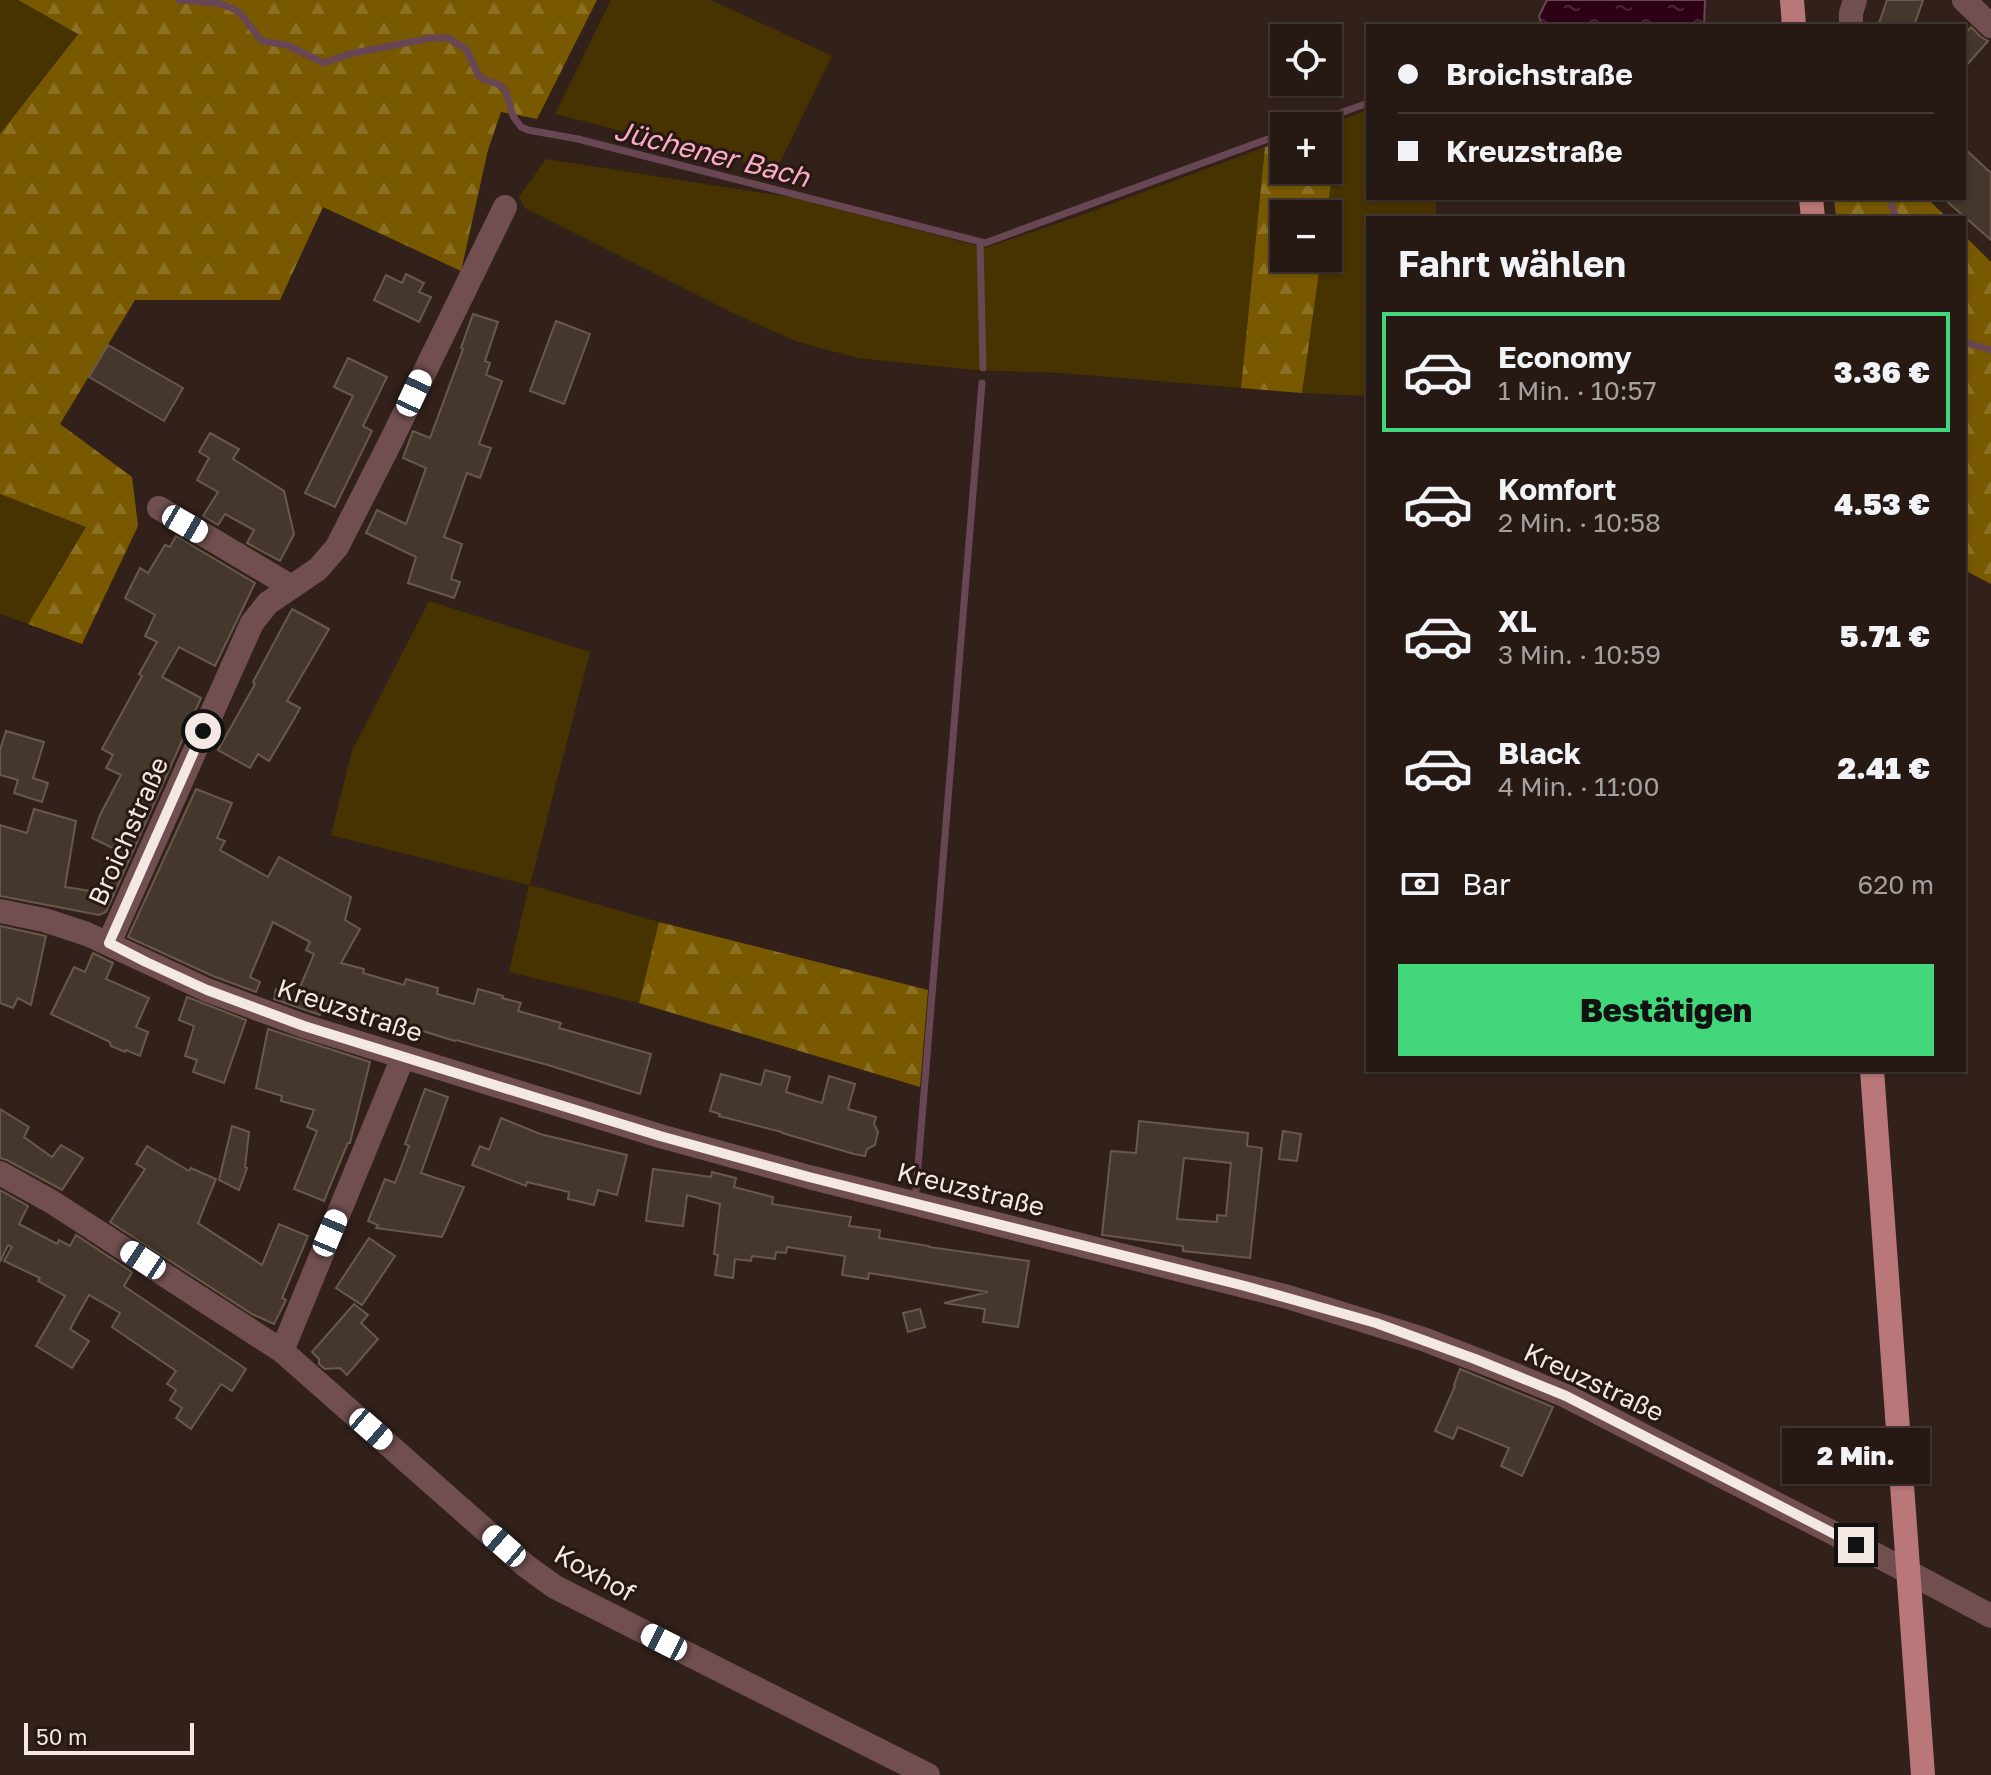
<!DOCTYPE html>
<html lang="de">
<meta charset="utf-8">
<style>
body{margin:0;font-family:"Golos Text",sans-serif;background:#322622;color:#f1f3f6;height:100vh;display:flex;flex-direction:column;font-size:30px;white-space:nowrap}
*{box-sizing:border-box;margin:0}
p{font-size:26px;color:#a4a0a0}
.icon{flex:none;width:44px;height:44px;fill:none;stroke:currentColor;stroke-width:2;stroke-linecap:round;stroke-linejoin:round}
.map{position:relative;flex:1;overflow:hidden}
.side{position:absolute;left:1366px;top:216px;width:600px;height:856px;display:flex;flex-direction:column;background:#261914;border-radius:0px;box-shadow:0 2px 6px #0004,0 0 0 2px #423834}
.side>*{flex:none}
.hud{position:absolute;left:1366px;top:24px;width:600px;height:176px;border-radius:0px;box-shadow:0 2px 6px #0004,0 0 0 2px #423834;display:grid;align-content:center;height:176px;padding:0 32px;background:#261914}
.fabs{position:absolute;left:1270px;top:24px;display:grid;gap:16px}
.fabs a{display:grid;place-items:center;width:72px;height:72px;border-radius:0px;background:#261914;box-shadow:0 2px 6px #0004,0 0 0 2px #423834;font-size:40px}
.scale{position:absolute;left:24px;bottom:20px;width:170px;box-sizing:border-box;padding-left:8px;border:4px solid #f4e8e4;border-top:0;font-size:22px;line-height:28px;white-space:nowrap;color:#f4e8e4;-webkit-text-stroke:6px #281812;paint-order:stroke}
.end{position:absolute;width:36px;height:36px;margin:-18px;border:10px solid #f4e8e4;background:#111;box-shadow:0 0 0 4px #111}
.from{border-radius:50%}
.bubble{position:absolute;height:56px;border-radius:0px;background:#261914;box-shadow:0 2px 6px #0004,0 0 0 2px #423834;font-size:26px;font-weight:800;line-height:56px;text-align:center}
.car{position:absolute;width:24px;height:48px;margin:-24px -12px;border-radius:10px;box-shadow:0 0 6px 2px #0007;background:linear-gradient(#fff 24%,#345 0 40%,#fff 0 76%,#345 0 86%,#fff 0)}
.hud b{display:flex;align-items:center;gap:28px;height:76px;font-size:30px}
.hud b+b{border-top:2px solid #423834}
.hud i{width:20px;height:20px;background:#f1f3f6}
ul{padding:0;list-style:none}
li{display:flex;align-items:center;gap:24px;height:120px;margin:0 16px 12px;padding:0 16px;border:4px solid transparent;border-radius:0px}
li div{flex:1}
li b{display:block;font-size:30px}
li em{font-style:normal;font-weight:800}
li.on{border-color:#43d77b}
li>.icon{width:72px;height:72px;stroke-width:1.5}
h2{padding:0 32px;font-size:36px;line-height:96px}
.pay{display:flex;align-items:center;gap:20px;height:88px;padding:0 32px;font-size:30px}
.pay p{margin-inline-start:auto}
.button{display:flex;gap:16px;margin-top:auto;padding:16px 32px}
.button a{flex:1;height:92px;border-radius:0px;background:#43d77b;color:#111;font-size:32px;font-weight:800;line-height:92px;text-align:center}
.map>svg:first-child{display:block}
</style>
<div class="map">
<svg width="1991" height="1775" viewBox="0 0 1991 1775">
<defs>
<pattern id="forest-firs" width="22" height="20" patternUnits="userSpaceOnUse" patternTransform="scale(2)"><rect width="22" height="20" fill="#785900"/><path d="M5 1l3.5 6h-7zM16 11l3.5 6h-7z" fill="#8c7125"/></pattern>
<pattern id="water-ripples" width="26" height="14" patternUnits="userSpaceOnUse" patternTransform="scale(2)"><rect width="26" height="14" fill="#2d0016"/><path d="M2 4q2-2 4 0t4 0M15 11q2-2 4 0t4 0" fill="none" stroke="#4c2538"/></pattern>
</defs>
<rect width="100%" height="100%" fill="#32211b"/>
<!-- grass -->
<g fill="#473300">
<path d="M0 0H18L78 33 0 134Z"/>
<path d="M611 0H711L832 56 776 170 555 114Z"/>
<path d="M1368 110V198H1437L1435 218H1368V396L1302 393 1321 258H1328L1327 214 1339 121Z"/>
<path d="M1265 147 1241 388 1061 373 975 370 858 358 798 342 739 316 525 208 519 197 546 159 795 198 985 248 1079 216Z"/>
<path d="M0 494 86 527 28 624 0 614Z"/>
<path d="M429 601 590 652 530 885 659 922 639 1003 509 972 529 885 331 835 352 751Z"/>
</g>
<!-- forest -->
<g fill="url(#forest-firs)">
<path d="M18 0H597L537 119 501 112 488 150 461 271 323 207 280 300H135L60 424 132 477 138 526 82 644 28 624 86 527 0 494V134L78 34Z"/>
<path d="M1339 121 1327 214H1284V258H1321L1302 393 1241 388 1265 147 1284 140V170H1328V126H1324Z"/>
<path d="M1834 198H1927L1947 218H1836Z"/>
<path d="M1964 235 1991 262V584L1964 570Z"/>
<path d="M659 922 928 990 920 1087 639 1003Z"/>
</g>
<!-- water -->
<path fill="url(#water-ripples)" stroke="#694654" stroke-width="2" d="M1547 0H1705L1704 26H1542L1539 16Z"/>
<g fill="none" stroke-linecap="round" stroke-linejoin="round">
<!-- stream -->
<g stroke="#694654" stroke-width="7">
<path d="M179 0C199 2 227 0 242 15 249 23 254 33 262 41L287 45 324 63 349 54 431 38H448L466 49 479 76 485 80 498 84 503 88 506 92 513 116 521 127 528 130 578 139 985 243 1284 133"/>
<path d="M1304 126 1368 103"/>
<path d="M1889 198 1896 218"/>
<path d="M980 242 983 368"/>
<path d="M1964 342 1991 350"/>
<path d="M916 1191 982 383"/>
</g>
</g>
<!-- building -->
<g fill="#45372b" stroke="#68594c" stroke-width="2" fill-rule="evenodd">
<path d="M1887 0H1923L1914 26H1878Z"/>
<path d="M1971 27 1981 37 1988 41 1964 68V35Z"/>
<path d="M1964 148 1991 173V240L1943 198H1964Z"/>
<path d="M406 274 424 283 419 292 431 297 419 322 374 300 386 275 402 283Z"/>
<path d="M473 314 498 322 485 361 490 363 486 375 502 381 479 444 491 448 480 478 467 473 444 537 462 544 451 579 460 582 454 598 408 583 416 557 366 533 377 510 406 524 426 468 403 458 413 431 430 438 463 349 461 348Z"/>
<path d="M556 321 590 334 564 404 530 391Z"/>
<path d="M108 345 183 388 164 421 89 377Z"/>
<path d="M348 358 387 377 363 426 372 431 335 507 305 493 353 396 334 387Z"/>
<path d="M210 433 239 449 233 459 284 491 294 534 280 561 247 543 254 530 225 514 218 525 203 516 218 492 197 480 209 458 199 452Z"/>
<path d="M176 536 255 583 215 666 179 647 162 677 201 698 106 912 99 915 0 896V825L27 833 34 809 76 821 65 887 103 893 119 851 92 838 100 815 121 775 106 768 113 755 102 749 142 676 139 674 157 642 145 636 155 615 125 598 140 568 148 573 165 545 170 547Z"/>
<path d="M292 609 329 629 287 701 300 708 294 719 269 761 258 754 250 768 218 750 255 684 253 682Z"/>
<path d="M6 731 44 742 33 778 48 783 42 802 14 793 18 780 0 775V750Z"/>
<path d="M196 789 232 803 217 838 225 841 220 850 268 877 279 857 351 897 345 920 360 929 341 963 364 969 363 973 404 985 406 979 438 988 437 994 474 1004 478 989 503 996 502 998 521 1003 518 1011 561 1023 559 1028 651 1054 640 1094 548 1065 456 1040 455 1041 394 1022 383 1019V1021L325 1003 320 1015 274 999 276 989 296 997 314 954 306 950 310 942 273 922 250 977 260 982 256 992 213 976 128 937Z"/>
<path d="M0 926 46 936 31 1005 18 998 13 1008 0 1003Z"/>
<path d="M93 953 113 963 106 979 149 998 136 1027 148 1032 140 1056 126 1050 125 1052 111 1046 110 1042 51 1014 74 967 85 972Z"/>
<path d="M187 997 246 1020 224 1083 193 1072 197 1060 185 1056 194 1026 179 1020Z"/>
<path d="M268 1029 370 1062 350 1143H348L344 1152 324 1201 294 1189 317 1131 307 1127 314 1110 281 1101 282 1096 256 1088Z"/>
<path d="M765 1070 790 1077 786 1092 822 1103 829 1076 855 1084 848 1109 876 1117 874 1124 878 1132 875 1145 867 1149 865 1156 854 1154 782 1133V1132L719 1116 720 1114 710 1111 721 1074 761 1085Z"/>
<path d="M425 1089 448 1097 421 1173 464 1187 442 1237 376 1228 378 1225 368 1221 385 1179 395 1183 409 1146 405 1144Z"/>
<path d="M0 1109 29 1127 24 1137 52 1157 61 1145 83 1158 62 1190 7 1160 0 1158Z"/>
<path d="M501 1118 540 1134 627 1155 617 1195 598 1190 594 1205 568 1199 569 1192 527 1182 526 1186 472 1165 480 1146 489 1150Z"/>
<path d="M1139 1121 1248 1133 1247 1146 1262 1148 1250 1258 1183 1251V1246L1102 1235 1111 1151 1136 1153ZM1184 1158 1231 1163 1226 1216 1217 1215V1222L1177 1219Z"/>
<path d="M232 1126 249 1132 245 1167 247 1168 239 1190 219 1180Z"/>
<path d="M1283 1131 1301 1134 1297 1161 1279 1159Z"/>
<path d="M147 1146 189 1171 191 1168 216 1179 198 1223 262 1265 279 1224 308 1236 282 1298 286 1300 274 1324 252 1314 110 1222 145 1169 136 1164Z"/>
<path d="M653 1169 711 1177 712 1172 736 1178 734 1187 773 1197 772 1204 851 1217 849 1226 880 1230 879 1238 929 1246V1247L1029 1261 1018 1327 983 1322 985 1309 944 1303 988 1292 869 1273 868 1279 842 1275 845 1256 787 1247 786 1253 776 1252 775 1259 752 1256 751 1261 735 1259 733 1278 715 1275 718 1255 714 1254 720 1204 687 1195 683 1226 646 1221Z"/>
<path d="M0 1190 28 1206 19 1224 57 1244 59 1240 70 1246 76 1235 132 1272 124 1286 246 1369 232 1391 221 1384 191 1429 176 1418 182 1408 170 1400 176 1390 167 1384 176 1371 112 1327 120 1313 89 1295 70 1329 89 1341 72 1368 36 1346 65 1296 38 1281 40 1278 4 1261 12 1247 8 1245 0 1262Z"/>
<path d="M369 1238 395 1256 362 1305 336 1288Z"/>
<path d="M354 1304 368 1315 361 1323 378 1339 347 1375 340 1368 325 1369 319 1364V1359L312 1352Z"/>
<path d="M920 1309 925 1327 908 1332 903 1313Z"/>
<path d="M1460 1369 1553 1407 1522 1476 1501 1466 1509 1448 1458 1427 1453 1439 1435 1431 1455 1386 1454 1385Z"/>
</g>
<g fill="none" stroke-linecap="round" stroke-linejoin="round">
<!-- minor -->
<g stroke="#714f50" stroke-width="24">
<path d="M1964 0 1991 26"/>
<path d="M1851 26V13L1855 0"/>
<path d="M159 508 290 586"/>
<path d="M0 911 44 920 87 934 207 990 304 1026 660 1136 809 1177 1288 1297 1423 1339 1493 1366 1566 1396 1884 1559 1991 1616"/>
<path d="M109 943 252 623 268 603 318 569 337 547 390 443 505 207"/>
<path d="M0 1173 52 1202 282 1351 526 1566 555 1587 928 1775"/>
<path d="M282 1351 403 1057"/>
</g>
<!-- major -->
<g stroke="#ba7779" stroke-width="24">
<path d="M1792 0 1794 26"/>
<path d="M1811 198 1813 218"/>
<path d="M1872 1070 1923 1775"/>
</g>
</g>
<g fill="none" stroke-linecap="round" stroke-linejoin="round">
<!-- route -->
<path stroke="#f4e8e4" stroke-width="10" d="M203 731 109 943 146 962 207 990 304 1026 660 1136 809 1177 1245 1286 1376 1323 1475 1359 1566 1396 1856 1545"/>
</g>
<g text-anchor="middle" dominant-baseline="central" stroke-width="6" stroke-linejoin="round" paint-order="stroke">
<!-- street labels -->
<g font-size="26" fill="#f4e8e4" stroke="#281812">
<text transform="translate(128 831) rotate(-66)">Broichstraße</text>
<text transform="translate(350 1010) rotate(18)">Kreuzstraße</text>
<text transform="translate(971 1189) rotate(14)">Kreuzstraße</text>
<text transform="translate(1594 1382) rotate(25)">Kreuzstraße</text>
<text transform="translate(595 1573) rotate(29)">Koxhof</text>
</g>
<!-- water labels -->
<g font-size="28" font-style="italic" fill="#fcaac9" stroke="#281812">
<text transform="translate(712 153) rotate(14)">Jüchener Bach</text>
</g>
</g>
</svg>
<div class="fabs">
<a><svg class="icon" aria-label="locate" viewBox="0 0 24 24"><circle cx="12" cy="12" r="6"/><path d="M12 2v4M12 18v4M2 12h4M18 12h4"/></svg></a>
<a>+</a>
<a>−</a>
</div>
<div class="scale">50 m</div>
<i class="end from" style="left:203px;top:731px"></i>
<i class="end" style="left:1856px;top:1545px"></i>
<div class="bubble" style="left:1782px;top:1428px;width:148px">2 Min.</div>
<i class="car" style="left:414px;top:393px;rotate:25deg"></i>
<i class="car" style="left:185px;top:524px;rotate:120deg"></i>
<i class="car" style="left:330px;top:1233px;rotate:23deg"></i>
<i class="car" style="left:143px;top:1260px;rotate:303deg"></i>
<i class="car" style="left:371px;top:1429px;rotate:131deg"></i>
<i class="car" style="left:504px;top:1546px;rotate:311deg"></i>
<i class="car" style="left:664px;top:1642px;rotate:297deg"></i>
<div class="hud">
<b><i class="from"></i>Broichstraße</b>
<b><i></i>Kreuzstraße</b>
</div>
<section class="side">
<h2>Fahrt wählen</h2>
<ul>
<li class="on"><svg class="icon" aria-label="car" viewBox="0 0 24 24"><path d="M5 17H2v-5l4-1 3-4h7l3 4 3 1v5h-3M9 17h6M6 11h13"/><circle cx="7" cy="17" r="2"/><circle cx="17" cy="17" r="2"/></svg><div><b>Economy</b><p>1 Min. · 10:57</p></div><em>3.36 €</em></li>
<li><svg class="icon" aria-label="car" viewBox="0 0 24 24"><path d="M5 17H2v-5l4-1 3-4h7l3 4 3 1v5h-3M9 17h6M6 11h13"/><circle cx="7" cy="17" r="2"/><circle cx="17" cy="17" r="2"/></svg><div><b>Komfort</b><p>2 Min. · 10:58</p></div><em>4.53 €</em></li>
<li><svg class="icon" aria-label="car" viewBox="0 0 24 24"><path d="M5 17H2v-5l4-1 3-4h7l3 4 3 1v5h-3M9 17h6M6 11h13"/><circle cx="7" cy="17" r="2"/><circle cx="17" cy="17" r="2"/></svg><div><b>XL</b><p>3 Min. · 10:59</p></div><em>5.71 €</em></li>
<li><svg class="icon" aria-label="car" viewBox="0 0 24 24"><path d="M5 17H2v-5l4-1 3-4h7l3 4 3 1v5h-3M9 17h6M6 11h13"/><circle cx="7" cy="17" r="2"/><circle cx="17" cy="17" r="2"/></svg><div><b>Black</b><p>4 Min. · 11:00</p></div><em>2.41 €</em></li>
</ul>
<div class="pay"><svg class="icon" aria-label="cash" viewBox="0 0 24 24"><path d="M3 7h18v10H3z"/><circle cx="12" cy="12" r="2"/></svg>Bar<p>620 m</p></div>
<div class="button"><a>Bestätigen</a></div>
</section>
</div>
